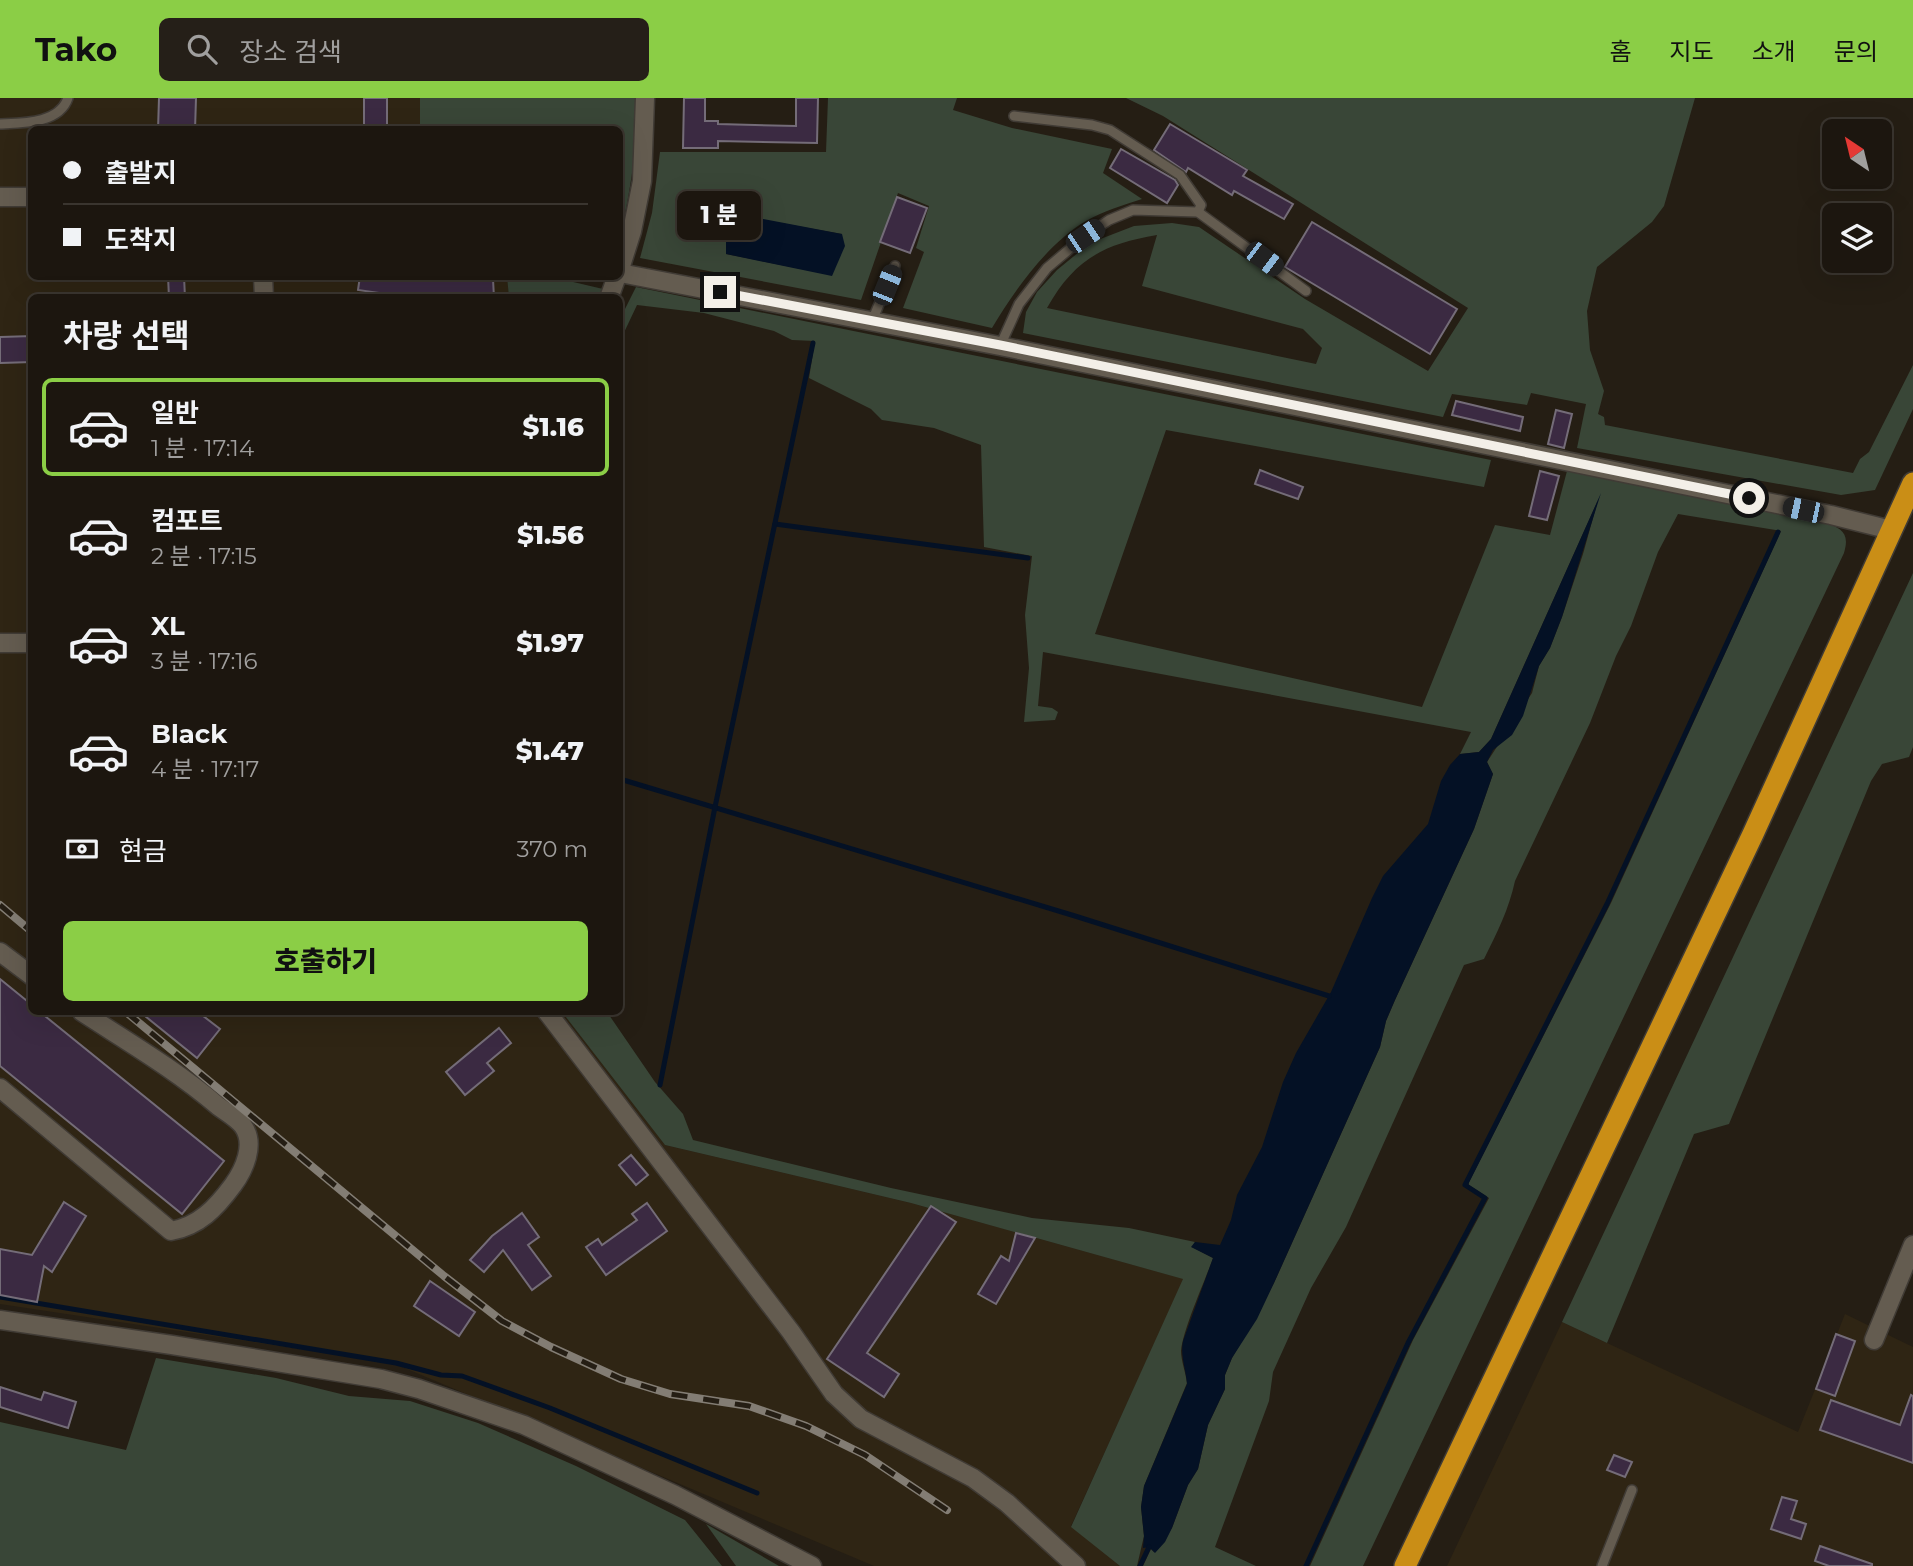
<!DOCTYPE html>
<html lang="ko">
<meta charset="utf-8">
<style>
body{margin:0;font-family:Montserrat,"Noto Sans KR",sans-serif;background:#251f18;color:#f1f3f6;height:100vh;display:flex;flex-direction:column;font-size:26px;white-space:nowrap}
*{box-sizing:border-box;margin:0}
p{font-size:23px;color:#a09f9e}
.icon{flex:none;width:38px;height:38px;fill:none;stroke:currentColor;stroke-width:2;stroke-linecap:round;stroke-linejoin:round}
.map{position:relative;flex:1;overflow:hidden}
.side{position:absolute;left:28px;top:196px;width:595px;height:721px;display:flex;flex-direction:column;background:#1c160f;border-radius:10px;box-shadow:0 7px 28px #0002,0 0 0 2px #3a352f}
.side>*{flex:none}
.top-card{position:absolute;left:28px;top:28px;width:595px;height:154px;border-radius:10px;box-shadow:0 7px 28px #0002,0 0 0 2px #3a352f;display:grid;align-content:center;height:154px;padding:0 35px;background:#1c160f}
.needle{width:46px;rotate:325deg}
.fabs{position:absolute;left:1822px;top:21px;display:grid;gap:14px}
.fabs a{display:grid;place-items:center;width:70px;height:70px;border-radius:10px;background:#1c160f;box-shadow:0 7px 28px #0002,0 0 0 2px #3a352f;font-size:35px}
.end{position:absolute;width:32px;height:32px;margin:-16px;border:9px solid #f3efe8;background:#111;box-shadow:0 0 0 4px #111}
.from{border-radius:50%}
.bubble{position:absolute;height:49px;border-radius:10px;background:#1c160f;box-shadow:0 7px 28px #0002,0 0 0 2px #3a352f;font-size:23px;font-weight:800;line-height:49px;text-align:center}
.car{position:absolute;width:21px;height:42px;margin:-21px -10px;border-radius:9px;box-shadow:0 0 5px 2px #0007;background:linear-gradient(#222 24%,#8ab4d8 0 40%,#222 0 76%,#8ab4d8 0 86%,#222 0)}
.top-card b{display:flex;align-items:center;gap:24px;height:66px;font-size:26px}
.top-card b+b{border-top:2px solid #3a352f}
.top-card i{width:18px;height:18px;background:#f1f3f6}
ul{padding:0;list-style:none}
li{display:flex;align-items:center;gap:21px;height:98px;margin:0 14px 10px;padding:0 21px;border:4px solid transparent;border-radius:10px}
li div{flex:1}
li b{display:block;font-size:26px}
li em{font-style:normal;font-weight:800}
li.on{border-color:#8bce46}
li>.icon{width:63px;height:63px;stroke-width:1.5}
h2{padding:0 35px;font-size:32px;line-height:84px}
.pay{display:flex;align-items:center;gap:18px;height:77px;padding:0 35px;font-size:26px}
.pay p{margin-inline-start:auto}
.button{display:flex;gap:14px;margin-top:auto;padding:14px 35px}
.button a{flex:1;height:80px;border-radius:10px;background:#8bce46;color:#111;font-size:28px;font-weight:800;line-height:80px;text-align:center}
header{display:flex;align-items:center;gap:42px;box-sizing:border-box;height:98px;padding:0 35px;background:#8bce46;color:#111}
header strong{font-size:33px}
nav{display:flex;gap:38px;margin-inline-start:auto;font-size:24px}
.search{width:490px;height:63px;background:#251f18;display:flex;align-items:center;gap:18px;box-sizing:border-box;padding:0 24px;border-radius:10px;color:#a09f9e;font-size:26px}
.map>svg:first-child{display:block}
</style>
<header>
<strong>Tako</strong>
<div class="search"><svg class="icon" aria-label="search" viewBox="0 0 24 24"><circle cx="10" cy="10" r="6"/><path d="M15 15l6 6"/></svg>장소 검색</div>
<nav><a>홈</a><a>지도</a><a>소개</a><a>문의</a></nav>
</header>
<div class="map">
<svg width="1913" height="1468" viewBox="0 0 1913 1468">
<rect width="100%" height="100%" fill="#251e14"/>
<!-- built -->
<g fill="#2f2514">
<path d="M0 0H420V31L32 32V178H507L509 199 32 200V914H562L665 1047 911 1105 1184 1181 1071 1428 1120 1468H874L393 1265 0 1206Z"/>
<path d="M1845 1216 1913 1249V1468H1447L1562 1224 1798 1334Z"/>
</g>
<!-- green -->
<g fill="#394637" fill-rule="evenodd">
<path d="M420 0H638C637 49 631 91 620 139V32H420Z"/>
<path d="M828 0H957L953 12 1012 30 1112 51 1103 75 1142 101C1124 107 1103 113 1086 123 1048 145 1014 193 992 230L903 210 924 154 916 150 929 108 898 95 861 202 640 160 652 115 660 54H826ZM736 117 842 136 832 177 726 156V143Z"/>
<path d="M1126 0H1695L1664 108 1652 124 1597 169 1587 213 1590 252 1604 293 1598 316 1604 319 1605 327 1853 375 1860 361 1869 354 1913 267V311L1875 392 1841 397 1577 350 1586 306 1531 295 1527 307 1452 296 1443 319 1023 235 1026 214 1037 194 1057 172 1090 145 1134 128 1172 125 1199 129 1305 201 1428 273 1468 210 1163 18ZM1157 137 1142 188 1303 231 1322 250 1316 266 1047 210C1074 162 1103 146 1157 137Z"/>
<path d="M507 179H552L603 191 598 199H509Z"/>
<path d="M636 189 1491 362 1484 389 1166 332 1095 536 1422 609 1495 427 1550 437 1567 373 1823 424C1842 430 1850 435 1844 455L1363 1468H1310L1413 1242 1489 1100 1469 1087V1084L1611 805 1781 433 1678 416 1658 454 1631 528 1616 558 1590 625 1515 783C1509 811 1497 835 1484 861L1464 867 1346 1129 1311 1190 1273 1274 1269 1303 1215 1449 1256 1468H1143L1151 1451 1154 1454 1172 1430 1188 1387 1198 1371 1208 1327 1225 1291V1277L1232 1260 1274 1185 1380 949 1386 923 1395 902 1474 731 1493 676 1487 664 1532 595 1539 568 1550 550 1562 519 1583 456 1598 402 1491 641 1479 654 1460 656 1471 634 1043 554 1038 608 1052 610 1058 614 1055 622 1024 624 1029 570 1025 517 1032 458 984 449 981 347 934 330 882 322 871 311 809 280 815 243 792 242 774 233 704 215 637 207 620 243V221Z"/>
<path d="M1913 475V649L1909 659 1882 666 1871 683 1729 1026 1694 1036 1607 1245 1562 1224Z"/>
<path d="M562 914H607L655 984 683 1016 693 1042 891 1090 1032 1120 1129 1130 1195 1144 1192 1149 1213 1160C1205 1183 1183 1231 1181 1253 1181 1262 1186 1276 1187 1285L1144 1388 1141 1409 1144 1438 1137 1468H1120L1071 1429 1183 1181 911 1105 665 1047Z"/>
<path d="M156 1260 276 1280 349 1298 410 1303 478 1325 576 1368 685 1422 722 1468H0V1324L126 1352Z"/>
<path d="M706 1426 779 1468H736Z"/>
</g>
<!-- water -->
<g fill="#041125">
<path d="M737 116 842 136 845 148 832 178 726 156V143Z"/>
<path d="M1601 395 1562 519 1550 550 1539 568 1523 618 1512 637 1493 652 1487 664 1493 676 1474 731 1395 902 1386 923 1380 949 1274 1185 1257 1221 1232 1260 1225 1277V1291L1208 1327 1198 1371 1188 1387 1172 1430 1165 1444 1155 1455 1149 1449 1143 1450 1144 1438 1141 1409 1144 1388 1187 1286C1186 1271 1180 1258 1183 1243L1213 1160 1191 1149 1195 1144 1220 1147 1231 1122 1237 1097 1262 1049 1283 984 1296 955 1331 894 1372 800 1383 778 1428 726 1441 683 1450 667 1460 656 1479 654 1491 641Z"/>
</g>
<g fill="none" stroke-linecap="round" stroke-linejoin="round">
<!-- stream -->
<g stroke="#041125" stroke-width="5">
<path d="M775 426 1028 460"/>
<path d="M620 681 1075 818 1329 898"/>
<path d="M660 987 715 709 813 245"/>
<path d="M0 1199 396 1265 441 1277 462 1278 550 1310 757 1395"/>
<path d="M1140 1468 1149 1449"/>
<path d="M1306 1468 1408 1245 1485 1100 1465 1087 1607 806 1778 434"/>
</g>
</g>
<!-- building -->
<g fill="#3b2a42" stroke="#746c78" stroke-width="2">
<path d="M159 0H196L195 32H158Z"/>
<rect x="364" y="0" width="23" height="32"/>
<path d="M684 0H705V23H718V26L796 28V0H818L817 45 718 43V50H683Z"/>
<path d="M1170 26 1247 72 1243 78 1293 106 1284 121 1234 93 1232 97 1188 70 1186 74 1154 52Z"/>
<path d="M1121 51 1175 82 1178 87 1167 105 1110 70Z"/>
<path d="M897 99 927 110 910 155 880 144Z"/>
<path d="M1312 124 1457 211 1430 256 1285 169Z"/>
<path d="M168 178H184L185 200H169Z"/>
<path d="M360 178H464L463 182 493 181 494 200H414L358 192Z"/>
<path d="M32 238V264L0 265V239Z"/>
<path d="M1456 303 1523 319 1520 333 1452 317Z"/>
<path d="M1556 312 1572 316 1564 350 1548 346Z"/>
<path d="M1260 372 1303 389 1298 401 1255 386Z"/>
<path d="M1540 373 1559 378 1547 422 1529 418Z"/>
<path d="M0 881 32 907V914H40L224 1063 182 1116 0 968Z"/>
<path d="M140 914H198L220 931 197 960Z"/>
<path d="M499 930 511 945 487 965 494 973 465 997 446 974Z"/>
<path d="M631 1057 648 1077 636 1087 619 1067Z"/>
<path d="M64 1104 86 1118 52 1174 44 1168 37 1204 0 1197V1151L32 1157Z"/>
<path d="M647 1105 667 1133 606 1177 586 1149 598 1141 602 1147 637 1122 632 1116Z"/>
<path d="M931 1108 956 1124 867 1255 899 1276 884 1299 827 1261Z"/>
<path d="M522 1115 539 1139 528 1147 551 1178 532 1192 503 1152 484 1174 470 1162 492 1138Z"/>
<path d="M1016 1135 1035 1140 996 1206 978 1196 1001 1158 1009 1163Z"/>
<path d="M430 1183 475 1214 459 1238 414 1208Z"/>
<path d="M1836 1236 1855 1243 1835 1298 1816 1291Z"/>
<path d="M0 1289 41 1302 44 1294 76 1304 68 1330 0 1309Z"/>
<path d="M1911 1297 1913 1298V1365L1820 1332 1831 1302 1900 1327Z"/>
<path d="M1614 1357 1632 1364 1625 1379 1607 1372Z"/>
<path d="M1782 1399 1797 1403 1791 1421 1806 1426 1801 1441 1771 1431Z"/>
<path d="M1820 1448 1872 1466V1468H1829L1815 1463Z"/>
</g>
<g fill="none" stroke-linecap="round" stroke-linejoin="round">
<!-- lane casing -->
<g stroke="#403b35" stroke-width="12">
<g id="lane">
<path d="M1014 18 1092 27 1110 32 1180 77 1201 107 1198 114"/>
<path d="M0 26C22 25 59 26 68 0"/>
<path d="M872 223 895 168"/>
<path d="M1000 248 1019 206 1047 170 1085 138 1109 122 1133 112 1198 114 1306 193"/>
<path d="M1602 1468 1632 1392"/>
</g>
</g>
<!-- street casing -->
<g stroke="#403b35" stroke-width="21">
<g id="street">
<path d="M0 99H32"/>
<path d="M620 171 632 133 642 83 645 0"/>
<path d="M620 175 1000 248 1831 417 1891 432"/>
<path d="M263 178 264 200"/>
<path d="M609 200 617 178"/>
<path d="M0 545H32"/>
<path d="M0 854 32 878"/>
<path d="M547 914 791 1234 834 1296 861 1321 973 1380 1007 1405 1076 1468"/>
<path d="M0 990 171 1133C199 1128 216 1110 233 1087 244 1072 256 1046 243 1028 237 1020 226 1014 218 1008 176 972 128 944 82 914"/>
<path d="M0 1222 172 1247 381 1281 419 1291 524 1327 675 1397 812 1468"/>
<path d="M1874 1242 1913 1147"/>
</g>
</g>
<!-- highway casing -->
<g stroke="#403b35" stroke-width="24">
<path id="highway" d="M1405 1468 1753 736 1913 385"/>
</g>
<!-- lane -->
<use href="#lane" stroke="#645c50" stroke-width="9"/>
<!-- street -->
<use href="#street" stroke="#645c50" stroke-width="18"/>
<!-- highway -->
<use href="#highway" stroke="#ca8e16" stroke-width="21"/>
<!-- rail casing -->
<g stroke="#837d74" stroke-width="8">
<g id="rail">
<path d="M0 807 32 834"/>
<path d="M126 914 444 1178 502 1223 551 1249 621 1281 670 1296 749 1308 806 1328 865 1357 947 1412"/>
</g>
</g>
<!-- rail -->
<use href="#rail" stroke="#251e14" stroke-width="5" stroke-dasharray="16" stroke-linecap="butt"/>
</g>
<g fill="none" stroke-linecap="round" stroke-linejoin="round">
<!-- route -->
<path stroke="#f3efe8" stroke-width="9" d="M720 194 1000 247 1749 400"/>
</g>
</svg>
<div class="fabs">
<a><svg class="needle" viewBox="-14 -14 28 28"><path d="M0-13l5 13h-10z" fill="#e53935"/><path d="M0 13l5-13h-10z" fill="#a09f9e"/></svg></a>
<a><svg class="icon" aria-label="layers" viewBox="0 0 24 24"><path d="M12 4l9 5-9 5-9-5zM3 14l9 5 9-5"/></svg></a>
</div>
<i class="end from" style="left:1749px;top:400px"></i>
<i class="end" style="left:720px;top:194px"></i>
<div class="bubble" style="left:677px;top:93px;width:84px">1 분</div>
<i class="car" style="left:1085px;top:138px;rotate:56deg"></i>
<i class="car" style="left:1264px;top:161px;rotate:127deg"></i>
<i class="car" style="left:887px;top:187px;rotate:22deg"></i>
<i class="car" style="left:1803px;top:412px;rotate:282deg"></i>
<div class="top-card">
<b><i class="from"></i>출발지</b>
<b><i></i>도착지</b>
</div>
<section class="side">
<h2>차량 선택</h2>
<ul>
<li class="on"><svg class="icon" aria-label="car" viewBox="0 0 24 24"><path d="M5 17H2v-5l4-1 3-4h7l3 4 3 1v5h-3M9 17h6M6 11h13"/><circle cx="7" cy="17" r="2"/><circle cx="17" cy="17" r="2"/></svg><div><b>일반</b><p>1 분 · 17:14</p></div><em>$1.16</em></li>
<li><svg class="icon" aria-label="car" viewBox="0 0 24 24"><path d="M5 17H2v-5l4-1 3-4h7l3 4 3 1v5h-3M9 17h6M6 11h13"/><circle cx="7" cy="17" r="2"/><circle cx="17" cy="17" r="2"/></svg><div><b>컴포트</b><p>2 분 · 17:15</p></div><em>$1.56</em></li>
<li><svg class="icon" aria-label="car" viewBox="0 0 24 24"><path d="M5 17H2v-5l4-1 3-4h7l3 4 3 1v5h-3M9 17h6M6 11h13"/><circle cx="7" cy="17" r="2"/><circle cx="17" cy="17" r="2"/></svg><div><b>XL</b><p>3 분 · 17:16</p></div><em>$1.97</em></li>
<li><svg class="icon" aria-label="car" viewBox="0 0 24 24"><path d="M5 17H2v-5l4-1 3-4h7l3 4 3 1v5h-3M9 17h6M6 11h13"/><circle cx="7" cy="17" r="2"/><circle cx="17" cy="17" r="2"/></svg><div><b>Black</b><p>4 분 · 17:17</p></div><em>$1.47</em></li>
</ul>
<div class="pay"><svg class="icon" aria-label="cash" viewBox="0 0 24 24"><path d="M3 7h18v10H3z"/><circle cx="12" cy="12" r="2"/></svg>현금<p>370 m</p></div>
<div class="button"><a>호출하기</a></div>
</section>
</div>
